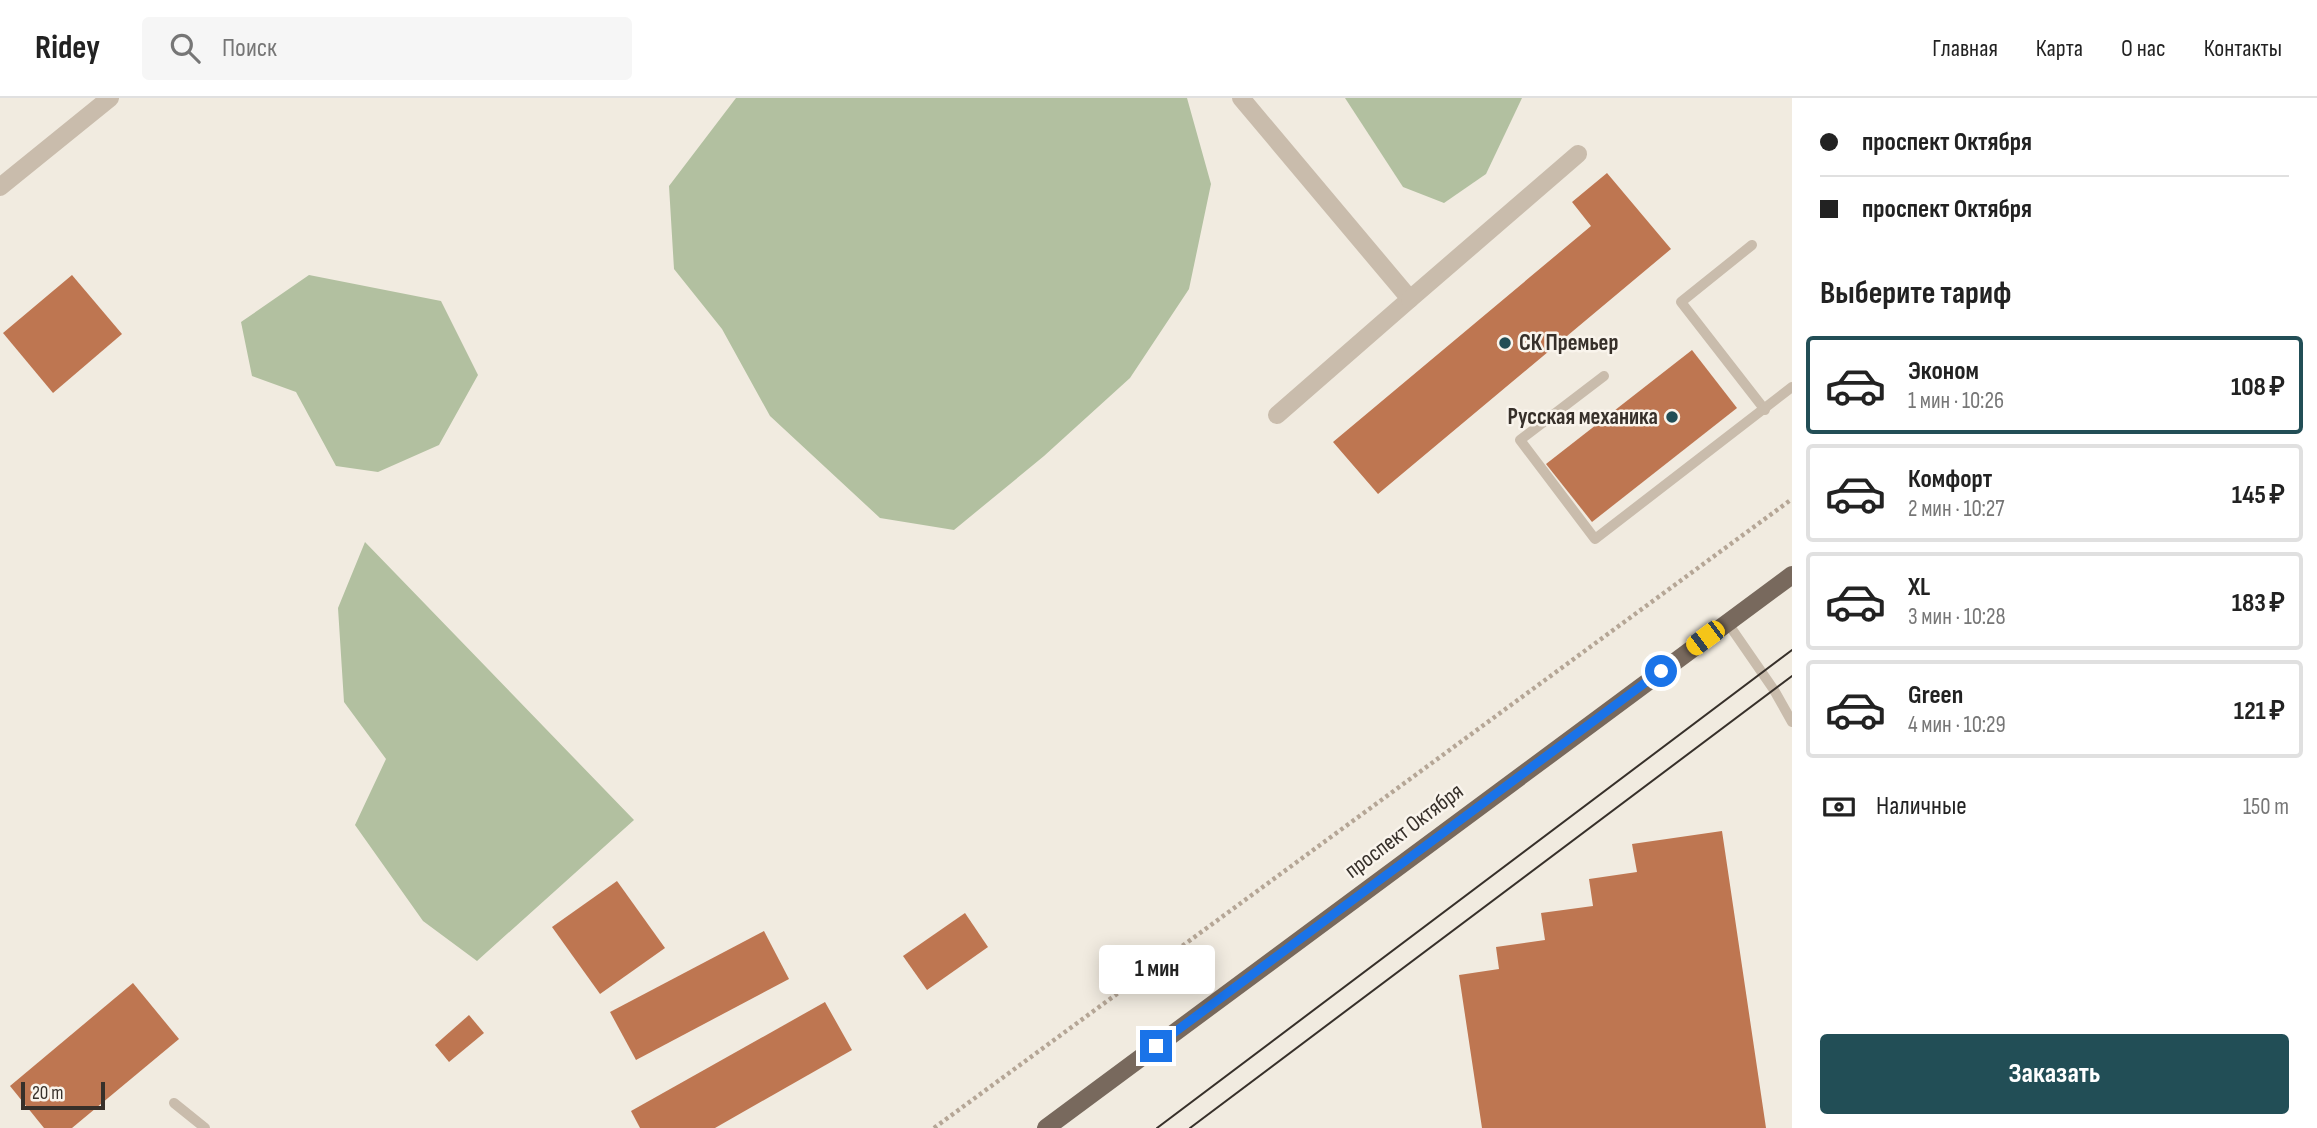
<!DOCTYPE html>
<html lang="ru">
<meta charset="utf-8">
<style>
body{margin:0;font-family:"Sofia Sans Condensed",sans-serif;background:#f6f6f6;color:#222;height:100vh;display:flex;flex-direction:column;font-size:26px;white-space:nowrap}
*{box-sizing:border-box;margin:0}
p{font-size:23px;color:#767676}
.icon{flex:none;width:38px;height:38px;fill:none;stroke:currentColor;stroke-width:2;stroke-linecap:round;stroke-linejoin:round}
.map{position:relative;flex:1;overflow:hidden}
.panel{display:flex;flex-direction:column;background:#fff;width:525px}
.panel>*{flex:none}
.top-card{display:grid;align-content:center;height:154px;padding:0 28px;background:#fff}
.scale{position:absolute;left:21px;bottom:18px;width:84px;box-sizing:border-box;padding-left:7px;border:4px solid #37302a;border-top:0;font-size:19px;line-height:24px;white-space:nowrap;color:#37302a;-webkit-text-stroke:5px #f9f4ec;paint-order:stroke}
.end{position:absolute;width:32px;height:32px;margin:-16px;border:9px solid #1a73e8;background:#fff;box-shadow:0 0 0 4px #fff}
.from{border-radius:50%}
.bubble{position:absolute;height:49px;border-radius:7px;background:#fff;box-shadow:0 4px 18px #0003;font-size:23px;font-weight:700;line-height:49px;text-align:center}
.car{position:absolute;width:21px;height:42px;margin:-21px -10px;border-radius:9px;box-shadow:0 0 5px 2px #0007;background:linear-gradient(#f5c518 24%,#345 0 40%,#f5c518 0 76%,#345 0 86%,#f5c518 0)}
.top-card b{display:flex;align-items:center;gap:24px;height:66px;font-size:26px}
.top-card b+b{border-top:2px solid #e0e0e0}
.top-card i{width:18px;height:18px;background:#222}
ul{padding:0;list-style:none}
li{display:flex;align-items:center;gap:21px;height:98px;margin:0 14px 10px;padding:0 14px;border:4px solid #e0e0e0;border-radius:7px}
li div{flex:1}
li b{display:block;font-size:26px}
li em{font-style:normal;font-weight:700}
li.active{border-color:#224e56}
li>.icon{width:63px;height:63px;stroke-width:1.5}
h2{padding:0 28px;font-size:32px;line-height:84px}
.pay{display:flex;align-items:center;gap:18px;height:77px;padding:0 28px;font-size:26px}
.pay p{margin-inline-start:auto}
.cta{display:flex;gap:14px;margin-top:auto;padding:14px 28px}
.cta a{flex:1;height:80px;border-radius:7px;background:#224e56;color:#fff;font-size:28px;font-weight:700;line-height:80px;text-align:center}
header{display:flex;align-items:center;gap:42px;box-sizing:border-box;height:98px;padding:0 35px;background:#fff;border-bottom:2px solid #e0e0e0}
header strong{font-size:33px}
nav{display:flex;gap:38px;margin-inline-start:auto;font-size:24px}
.search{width:490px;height:63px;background:#f6f6f6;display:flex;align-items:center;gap:18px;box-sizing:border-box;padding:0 24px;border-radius:7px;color:#767676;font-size:26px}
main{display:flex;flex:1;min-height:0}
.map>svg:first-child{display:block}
</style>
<header>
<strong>Ridey</strong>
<div class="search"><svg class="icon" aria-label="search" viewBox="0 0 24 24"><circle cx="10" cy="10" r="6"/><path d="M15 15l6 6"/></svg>Поиск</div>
<nav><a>Главная</a><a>Карта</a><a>О нас</a><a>Контакты</a></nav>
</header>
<main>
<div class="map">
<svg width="1792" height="1030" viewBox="0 0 1792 1030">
<rect width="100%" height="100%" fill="#f1ebe0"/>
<!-- green -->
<g fill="#b2c0a0">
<path d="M736 0H1187L1211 86 1189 191 1130 280 1044 358 954 432 880 420 770 318 722 231 674 171 669 88Z"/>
<path d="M1345 0H1522L1486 76 1444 105 1403 89Z"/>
<path d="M309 177 441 203 478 277 439 347 378 374 336 368 296 294 252 278 241 224Z"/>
<path d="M365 444 634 722 477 863 423 823 355 727 386 661 344 604 338 510Z"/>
</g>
<!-- building -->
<g fill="#be7651">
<path d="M1607 75 1671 151 1378 396 1333 344 1591 128 1572 104Z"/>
<path d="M72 177 122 236 53 295 3 235Z"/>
<path d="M1692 252 1737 310 1592 424 1546 366Z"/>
<path d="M1722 733 1766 1030H1482L1459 877 1499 871 1496 849 1545 842 1541 815 1593 808 1589 781 1637 774 1632 746Z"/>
<path d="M617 783 665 850 600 896 552 829Z"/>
<path d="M965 815 988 849 927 892 903 858Z"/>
<path d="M764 833 789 881 636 962 610 914Z"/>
<path d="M133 885 179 941 72 1030H44L10 988Z"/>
<path d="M825 904 852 952 715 1030H640L631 1013Z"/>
<path d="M469 917 484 935 449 964 435 947Z"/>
</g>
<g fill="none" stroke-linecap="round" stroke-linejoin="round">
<!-- path -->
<path stroke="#b5a696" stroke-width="4.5" stroke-dasharray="3.5 3.5" stroke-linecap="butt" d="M934 1030 1792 401"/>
<!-- service -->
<g stroke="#c9bcac" stroke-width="10">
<path d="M1752 147 1681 204 1765 312"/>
<path d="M1604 278 1520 342 1595 441 1792 289"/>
<path d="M1727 524 1774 592 1792 624"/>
<path d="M174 1005 205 1030"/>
</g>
<!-- minor -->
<g stroke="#c9bcac" stroke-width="18">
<path d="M1241 0 1410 201 1277 317"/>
<path d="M0 89 110 0"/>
<path d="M1410 201 1578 56"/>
</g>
<!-- primary -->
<path stroke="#78695d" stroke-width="18" d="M1046 1030 1792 477"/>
<!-- tram -->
<g stroke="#37302a" stroke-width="2">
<path d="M1157 1030 1792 552"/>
<path d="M1190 1030 1792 578"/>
</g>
</g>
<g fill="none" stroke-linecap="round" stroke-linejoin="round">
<!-- route -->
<path stroke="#1a73e8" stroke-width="9" d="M1156 948 1661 573"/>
</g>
<!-- markers -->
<g fill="#224e56" stroke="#f9f4ec" stroke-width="2.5">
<circle cx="1505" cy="245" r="7"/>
<circle cx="1672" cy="319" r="7"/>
</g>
<g text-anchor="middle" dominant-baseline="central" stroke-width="5" stroke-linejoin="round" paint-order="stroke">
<!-- poi labels -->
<g font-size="23" font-weight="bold" fill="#37302a" stroke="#f9f4ec" text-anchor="start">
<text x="1519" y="245">СК Премьер</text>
<text x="1658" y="319" text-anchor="end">Русская механика</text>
</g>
<!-- street labels -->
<g font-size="23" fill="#37302a" stroke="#f9f4ec">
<text transform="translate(1404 733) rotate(-37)">проспект Октября</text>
</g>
</g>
</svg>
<div class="scale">20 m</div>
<i class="end from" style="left:1661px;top:573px"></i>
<i class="end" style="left:1156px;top:948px"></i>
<div class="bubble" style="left:1099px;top:847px;width:116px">1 мин</div>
<i class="car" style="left:1705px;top:540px;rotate:233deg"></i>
</div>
<section class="panel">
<div class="top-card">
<b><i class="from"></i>проспект Октября</b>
<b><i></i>проспект Октября</b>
</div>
<h2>Выберите тариф</h2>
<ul>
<li class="active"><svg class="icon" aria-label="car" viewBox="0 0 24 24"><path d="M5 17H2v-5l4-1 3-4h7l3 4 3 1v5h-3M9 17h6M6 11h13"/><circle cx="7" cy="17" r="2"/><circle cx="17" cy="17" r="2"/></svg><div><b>Эконом</b><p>1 мин · 10:26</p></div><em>108 ₽</em></li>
<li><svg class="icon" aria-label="car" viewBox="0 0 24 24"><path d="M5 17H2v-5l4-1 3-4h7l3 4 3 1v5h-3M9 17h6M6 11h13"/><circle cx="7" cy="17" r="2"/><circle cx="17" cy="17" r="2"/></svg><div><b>Комфорт</b><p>2 мин · 10:27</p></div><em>145 ₽</em></li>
<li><svg class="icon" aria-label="car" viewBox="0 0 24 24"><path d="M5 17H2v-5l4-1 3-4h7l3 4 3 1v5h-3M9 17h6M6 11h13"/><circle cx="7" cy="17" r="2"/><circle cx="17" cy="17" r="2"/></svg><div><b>XL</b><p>3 мин · 10:28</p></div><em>183 ₽</em></li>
<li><svg class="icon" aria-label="car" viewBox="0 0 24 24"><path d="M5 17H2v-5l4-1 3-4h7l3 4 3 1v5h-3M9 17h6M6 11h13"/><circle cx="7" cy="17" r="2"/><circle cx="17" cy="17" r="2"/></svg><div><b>Green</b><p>4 мин · 10:29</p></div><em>121 ₽</em></li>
</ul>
<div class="pay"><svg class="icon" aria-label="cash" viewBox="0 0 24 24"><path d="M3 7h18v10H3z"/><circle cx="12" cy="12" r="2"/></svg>Наличные<p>150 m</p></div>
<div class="cta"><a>Заказать</a></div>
</section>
</main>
